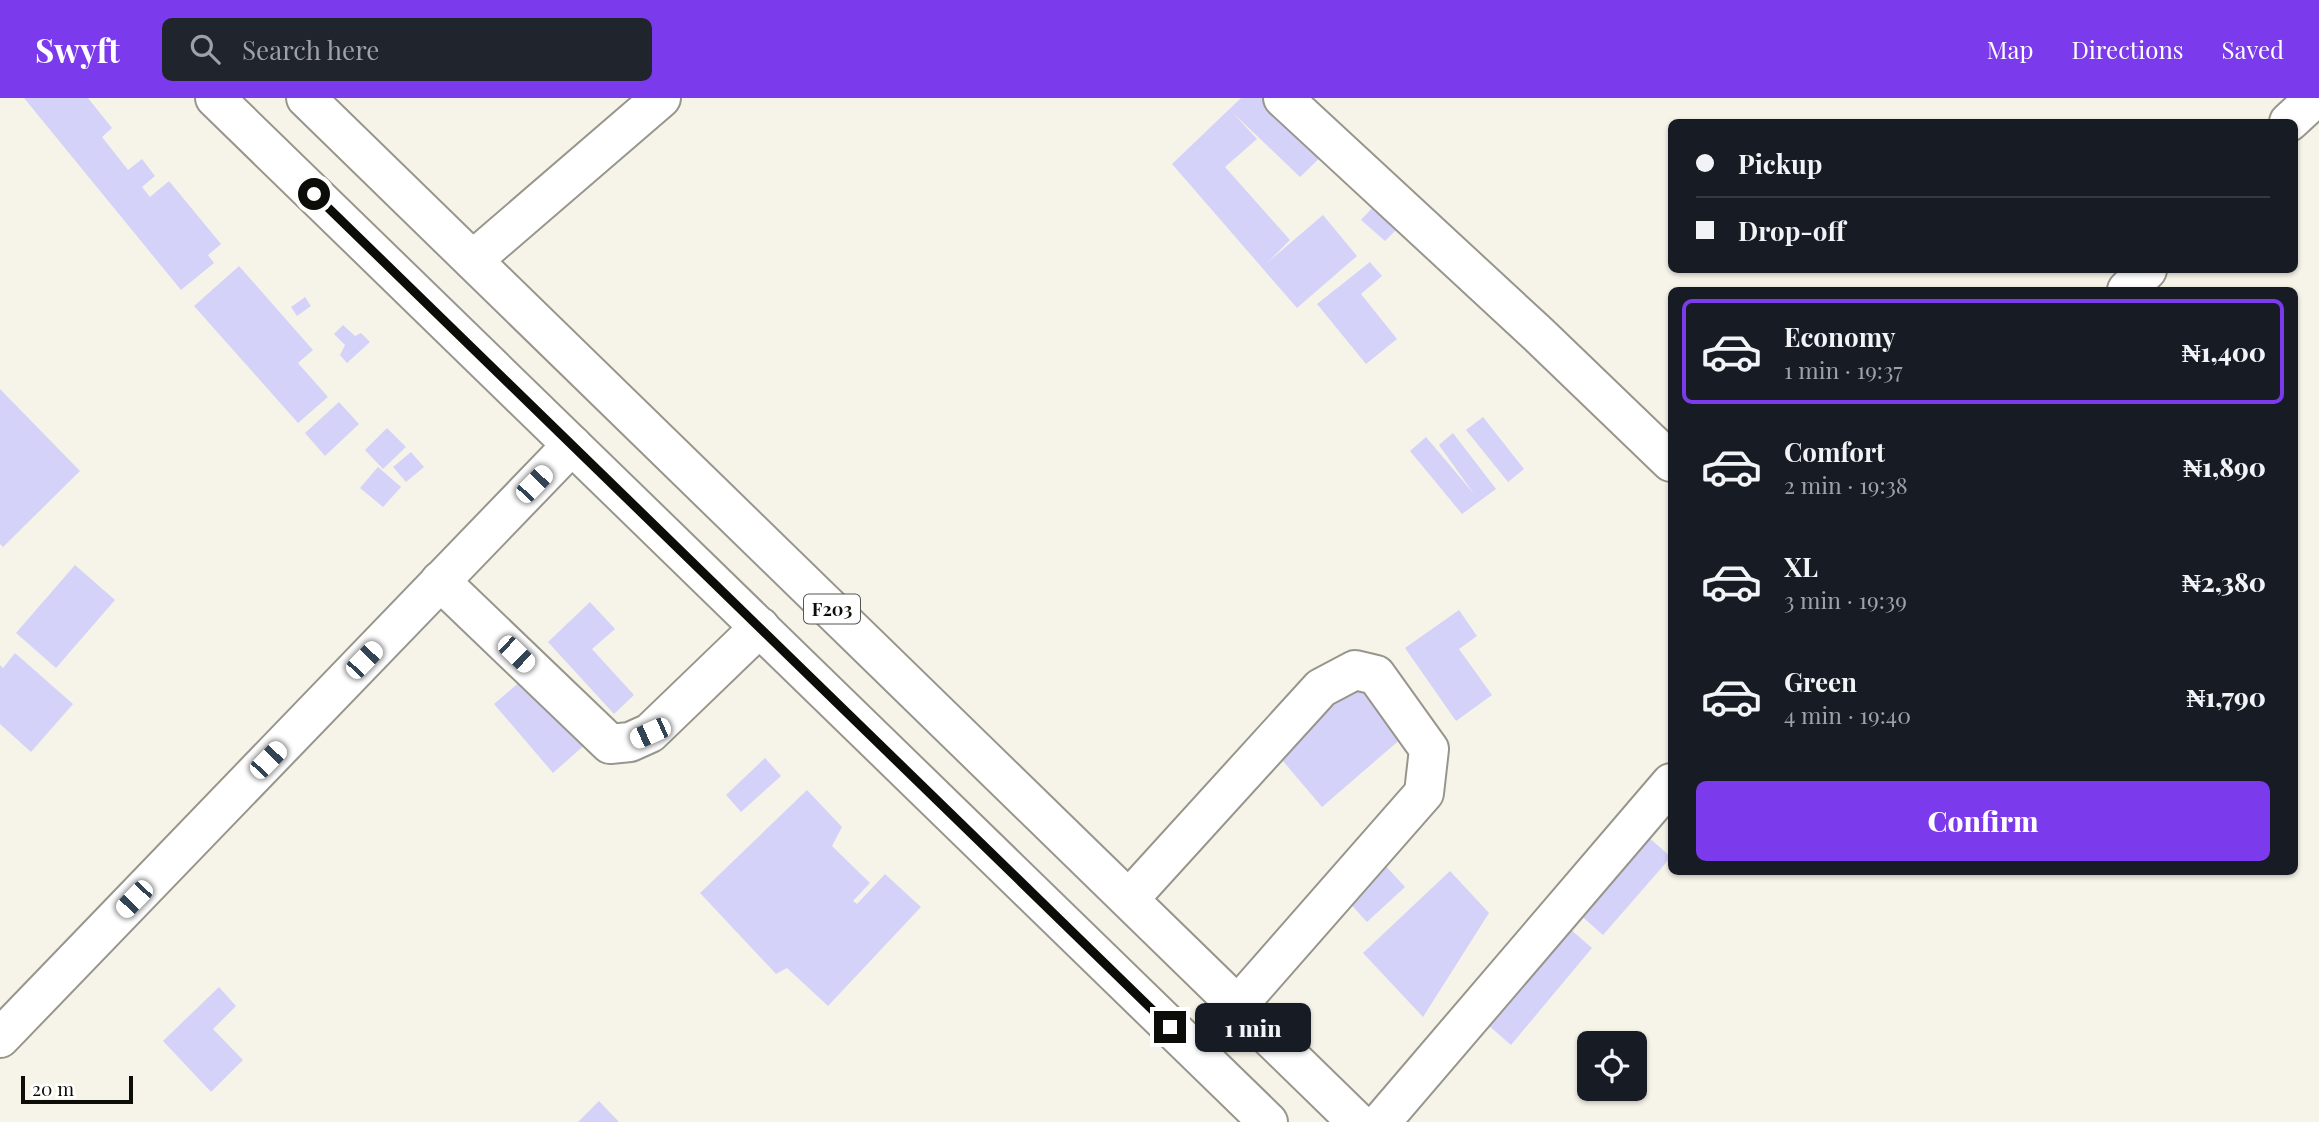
<!DOCTYPE html>
<meta charset="utf-8">
<style>
body{margin:0;font-family:"Playfair Display",serif;background:#20242c;color:#f1f3f6;height:100vh;display:flex;flex-direction:column;font-size:26px;white-space:nowrap}
*{box-sizing:border-box;margin:0}
p{font-size:23px;color:#9ea1a6}
.icon{flex:none;width:38px;height:38px;fill:none;stroke:currentColor;stroke-width:2;stroke-linecap:round;stroke-linejoin:round}
.map{position:relative;flex:1;overflow:hidden}
.details{position:absolute;left:1668px;top:189px;width:630px;height:588px;display:flex;flex-direction:column;background:#171b24;border-radius:10px;box-shadow:0 2px 5px #0004}
.details>*{flex:none}
.banner{position:absolute;left:1668px;top:21px;width:630px;height:154px;border-radius:10px;box-shadow:0 2px 5px #0004;display:grid;align-content:center;height:154px;padding:0 28px;background:#171b24}
.controls{position:absolute;left:1577px;top:933px;display:grid;gap:14px}
.controls a{display:grid;place-items:center;width:70px;height:70px;border-radius:10px;background:#171b24;box-shadow:0 2px 5px #0004;font-size:35px}
.scale{position:absolute;left:21px;bottom:18px;width:112px;box-sizing:border-box;padding-left:7px;border:4px solid #0c0c08;border-top:0;font-size:19px;line-height:24px;white-space:nowrap;color:#0c0c08;-webkit-text-stroke:5px #fff;paint-order:stroke}
.end{position:absolute;width:32px;height:32px;margin:-16px;border:9px solid #0c0c08;background:#fff;box-shadow:0 0 0 4px #fff}
.from{border-radius:50%}
.bubble{position:absolute;height:49px;border-radius:10px;background:#171b24;box-shadow:0 2px 5px #0004;font-size:23px;font-weight:800;line-height:49px;text-align:center}
.car{position:absolute;width:21px;height:42px;margin:-21px -10px;border-radius:9px;box-shadow:0 0 5px 2px #0007;background:linear-gradient(#fff 24%,#345 0 40%,#fff 0 76%,#345 0 86%,#fff 0)}
.banner b{display:flex;align-items:center;gap:24px;height:66px;font-size:26px}
.banner b+b{border-top:2px solid #363941}
.banner i{width:18px;height:18px;background:#f1f3f6}
ul{padding:12px 0 0;list-style:none}
li{display:flex;align-items:center;gap:21px;height:105px;margin:0 14px 10px;padding:0 14px;border:4px solid transparent;border-radius:10px}
li div{flex:1}
li b{display:block;font-size:26px}
li em{font-style:normal;font-weight:800}
li.current{border-color:#7c3aed}
li>.icon{width:63px;height:63px;stroke-width:1.5}
.cta{display:flex;gap:14px;margin-top:auto;padding:14px 28px}
.cta a{flex:1;height:80px;border-radius:10px;background:#7c3aed;color:#fff;font-size:28px;font-weight:800;line-height:80px;text-align:center}
header{display:flex;align-items:center;gap:42px;box-sizing:border-box;height:98px;padding:0 35px;background:#7c3aed;color:#fff}
header strong{font-size:33px}
nav{display:flex;gap:38px;margin-inline-start:auto;font-size:24px}
.search{width:490px;height:63px;background:#20242c;display:flex;align-items:center;gap:18px;box-sizing:border-box;padding:0 24px;border-radius:10px;color:#9ea1a6;font-size:26px}
.map>svg:first-child{display:block}
</style>
<header>
<strong>Swyft</strong>
<div class="search"><svg class="icon" aria-label="search" viewBox="0 0 24 24"><circle cx="10" cy="10" r="6"/><path d="M15 15l6 6"/></svg>Search here</div>
<nav><a>Map</a><a>Directions</a><a>Saved</a></nav>
</header>
<div class="map">
<svg width="2319" height="1024" viewBox="0 0 2319 1024">
<rect width="100%" height="100%" fill="#f6f4e9"/>
<!-- building -->
<g fill="#d5d2f9">
<path d="M24 0H88L112 30 102 39 128 72 142 61 155 78 142 89 150 99 169 83 221 146 208 157 214 165 181 192Z"/>
<path d="M1241 0H1269L1326 54 1300 79 1233 15 1257 41 1225 69 1290 142 1268 164 1323 117 1357 158 1297 210 1172 66Z"/>
<path d="M1383 98 1407 121 1385 143 1361 122Z"/>
<path d="M1370 164 1382 178 1361 196 1397 241 1366 266 1317 206Z"/>
<path d="M239 168 313 252 298 265 328 299 298 325 194 208Z"/>
<path d="M305 199 311 208 297 218 291 209Z"/>
<path d="M343 227 355 238 361 235 370 244 347 265 340 257 345 247 334 236Z"/>
<path d="M0 291 80 373 3 449 0 446Z"/>
<path d="M339 304 359 326 325 358 305 335Z"/>
<path d="M1483 319 1524 371 1508 384 1466 332Z"/>
<path d="M387 330 406 349 383 371 365 352Z"/>
<path d="M1453 335 1496 391 1462 416 1410 353 1426 339 1474 396 1439 347Z"/>
<path d="M411 354 424 369 406 384 393 369Z"/>
<path d="M378 369 401 389 383 409 360 390Z"/>
<path d="M75 467 115 502 56 570 16 535Z"/>
<path d="M590 504 615 531 592 551 634 597 614 616 548 544Z"/>
<path d="M1459 512 1477 538 1459 551 1492 597 1456 623 1405 550Z"/>
<path d="M15 555 73 606 31 654 0 626V567L3 570Z"/>
<path d="M530 575 589 643 553 675 494 606Z"/>
<path d="M1358 586 1403 639 1322 709 1277 656Z"/>
<path d="M765 660 781 678 741 714 726 697Z"/>
<path d="M807 692 842 729 832 748 870 785 853 803 857 806 885 776 921 809 828 908 787 870 776 876 700 795Z"/>
<path d="M1646 737 1671 759 1603 837 1578 815Z"/>
<path d="M1382 764 1405 789 1367 824 1344 799Z"/>
<path d="M1450 773 1489 815 1423 919 1363 855Z"/>
<path d="M1569 830 1592 850 1511 947 1488 927Z"/>
<path d="M219 889 236 908 213 931 243 962 211 994 163 943Z"/>
<path d="M599 1003 619 1024H578Z"/>
</g>
<g fill="none" stroke-linecap="round" stroke-linejoin="round">
<!-- minor casing -->
<g stroke="#98968c" stroke-width="42">
<g id="minor">
<path d="M1283 0 1538 236 1671 364"/>
<path d="M2289 24 2315 0"/>
<path d="M473 162 661 0"/>
<path d="M2127 192 2147 172"/>
<path d="M440 483 610 646 630 644 650 635 760 529"/>
<path d="M1129 801 1321 590 1355 572 1376 577 1429 651 1424 695 1238 907"/>
<path d="M0 940 572 347"/>
<path d="M1381 1024 1671 685"/>
</g>
</g>
<!-- major casing -->
<g stroke="#98968c" stroke-width="42">
<g id="major">
<path d="M215 0 1268 1024"/>
<path d="M306 0 1357 1024"/>
</g>
</g>
<!-- minor -->
<use href="#minor" stroke="#fff" stroke-width="38"/>
<!-- major -->
<use href="#major" stroke="#fff" stroke-width="38"/>
</g>
<g fill="none" stroke-linecap="round" stroke-linejoin="round">
<!-- route -->
<path stroke="#0c0c08" stroke-width="9" d="M314 96 1170 929"/>
</g>
<g text-anchor="middle" dominant-baseline="central" stroke-width="5" stroke-linejoin="round" paint-order="stroke">
<!-- shield labels -->
<rect fill="#fff" stroke="#555552" stroke-width="2" x="804" y="496.5" width="56" height="29" rx="5"/>
<g font-size="18" font-weight="bold" fill="#0c0c08">
<text x="832" y="511">F203</text>
</g>
</g>
</svg>
<div class="controls">
<a><svg class="icon" aria-label="locate" viewBox="0 0 24 24"><circle cx="12" cy="12" r="6"/><path d="M12 2v4M12 18v4M2 12h4M18 12h4"/></svg></a>
</div>
<div class="scale">20 m</div>
<i class="end from" style="left:314px;top:96px"></i>
<i class="end" style="left:1170px;top:929px"></i>
<div class="bubble" style="left:1195px;top:905px;width:116px">1 min</div>
<i class="car" style="left:534px;top:386px;rotate:44deg"></i>
<i class="car" style="left:516px;top:556px;rotate:134deg"></i>
<i class="car" style="left:364px;top:562px;rotate:44deg"></i>
<i class="car" style="left:650px;top:635px;rotate:246deg"></i>
<i class="car" style="left:268px;top:662px;rotate:44deg"></i>
<i class="car" style="left:134px;top:801px;rotate:224deg"></i>
<div class="banner">
<b><i class="from"></i>Pickup</b>
<b><i></i>Drop-off</b>
</div>
<section class="details">
<ul>
<li class="current"><svg class="icon" aria-label="car" viewBox="0 0 24 24"><path d="M5 17H2v-5l4-1 3-4h7l3 4 3 1v5h-3M9 17h6M6 11h13"/><circle cx="7" cy="17" r="2"/><circle cx="17" cy="17" r="2"/></svg><div><b>Economy</b><p>1 min · 19:37</p></div><em>₦1,400</em></li>
<li><svg class="icon" aria-label="car" viewBox="0 0 24 24"><path d="M5 17H2v-5l4-1 3-4h7l3 4 3 1v5h-3M9 17h6M6 11h13"/><circle cx="7" cy="17" r="2"/><circle cx="17" cy="17" r="2"/></svg><div><b>Comfort</b><p>2 min · 19:38</p></div><em>₦1,890</em></li>
<li><svg class="icon" aria-label="car" viewBox="0 0 24 24"><path d="M5 17H2v-5l4-1 3-4h7l3 4 3 1v5h-3M9 17h6M6 11h13"/><circle cx="7" cy="17" r="2"/><circle cx="17" cy="17" r="2"/></svg><div><b>XL</b><p>3 min · 19:39</p></div><em>₦2,380</em></li>
<li><svg class="icon" aria-label="car" viewBox="0 0 24 24"><path d="M5 17H2v-5l4-1 3-4h7l3 4 3 1v5h-3M9 17h6M6 11h13"/><circle cx="7" cy="17" r="2"/><circle cx="17" cy="17" r="2"/></svg><div><b>Green</b><p>4 min · 19:40</p></div><em>₦1,790</em></li>
</ul>
<div class="cta"><a>Confirm</a></div>
</section>
</div>
